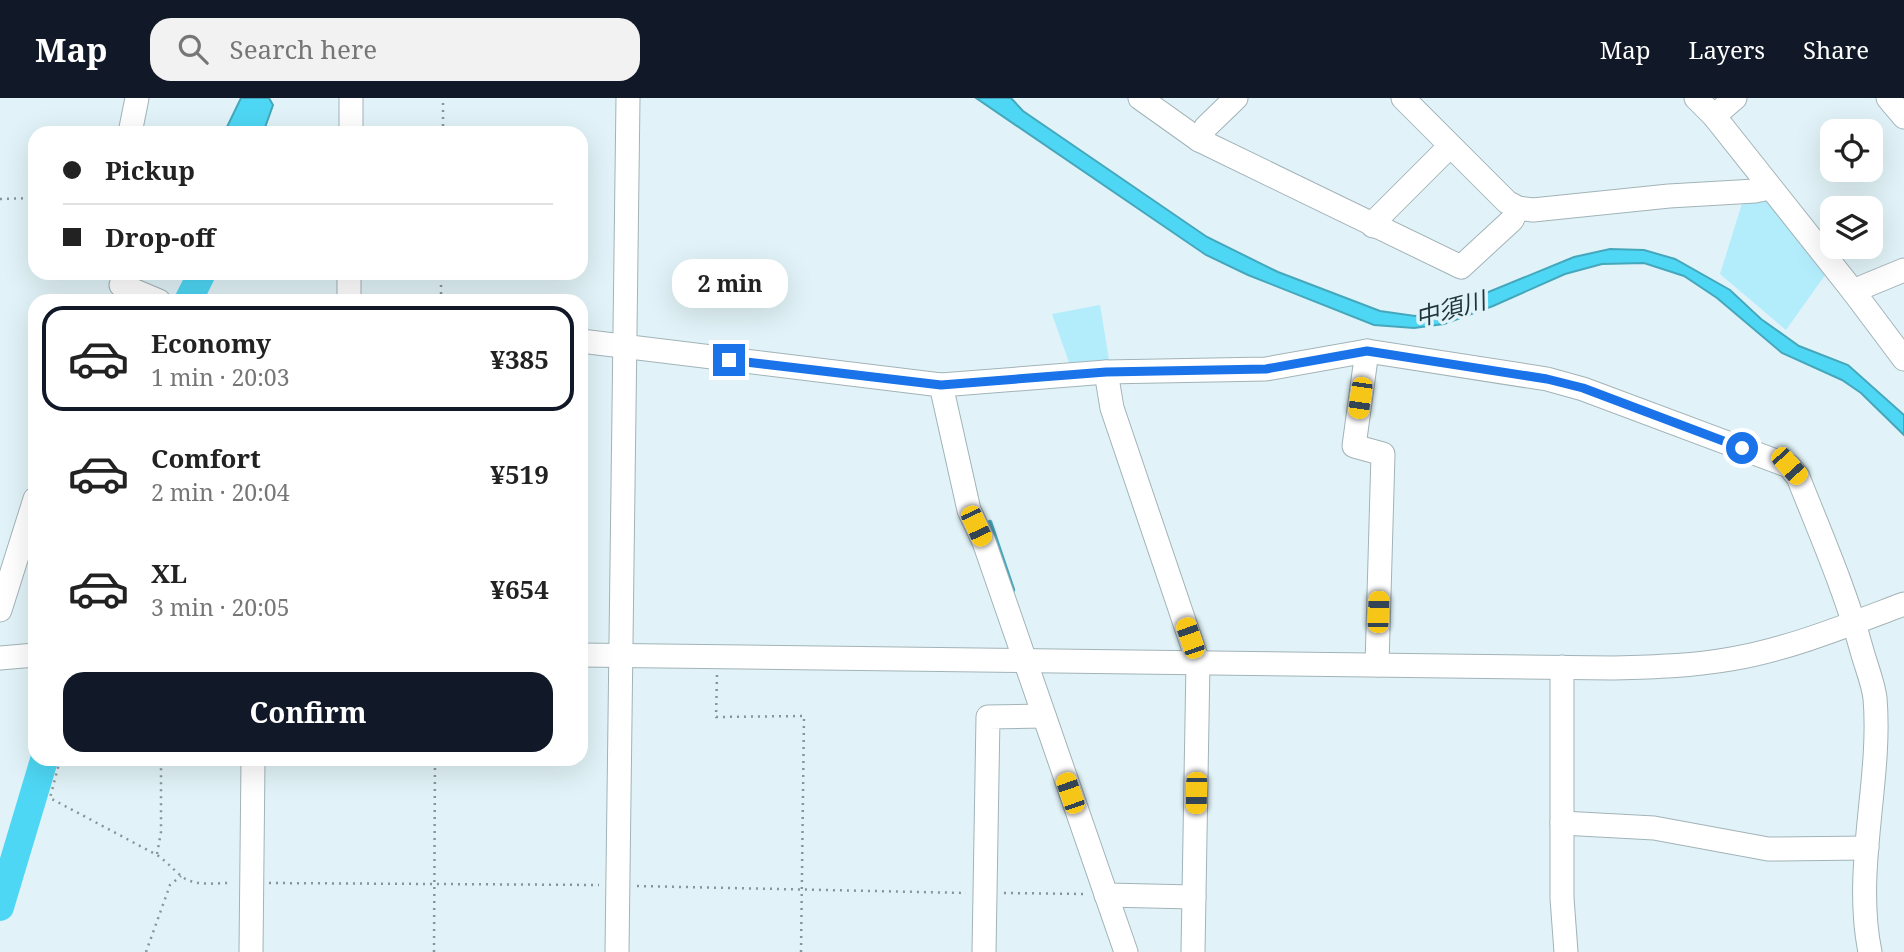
<!DOCTYPE html>
<meta charset="utf-8">
<style>
body{margin:0;font-family:"Noto Serif","Noto Sans JP",serif;background:#f2f2f2;color:#222;height:100vh;display:flex;flex-direction:column;font-size:26px;white-space:nowrap}
*{box-sizing:border-box;margin:0}
p{font-size:23px;color:#767676}
.icon{flex:none;width:38px;height:38px;fill:none;stroke:currentColor;stroke-width:2;stroke-linecap:round;stroke-linejoin:round}
.map{position:relative;flex:1;overflow:hidden}
.drawer{position:absolute;left:28px;top:196px;width:560px;height:472px;display:flex;flex-direction:column;background:#fff;border-radius:21px;box-shadow:0 7px 28px #0002}
.drawer>*{flex:none}
.banner{position:absolute;left:28px;top:28px;width:560px;height:154px;border-radius:21px;box-shadow:0 7px 28px #0002;display:grid;align-content:center;height:154px;padding:0 35px;background:#fff}
.tools{position:absolute;left:1820px;top:21px;display:grid;gap:14px}
.tools a{display:grid;place-items:center;width:63px;height:63px;border-radius:14px;background:#fff;box-shadow:0 7px 28px #0002;font-size:35px}
.end{position:absolute;width:32px;height:32px;margin:-16px;border:9px solid #1a73e8;background:#fff;box-shadow:0 0 0 4px #fff}
.from{border-radius:50%}
.bubble{position:absolute;height:49px;border-radius:21px;background:#fff;box-shadow:0 7px 28px #0002;font-size:23px;font-weight:700;line-height:49px;text-align:center}
.car{position:absolute;width:21px;height:42px;margin:-21px -10px;border-radius:9px;box-shadow:0 0 5px 2px #0007;background:linear-gradient(#f5c518 24%,#345 0 40%,#f5c518 0 76%,#345 0 86%,#f5c518 0)}
.banner b{display:flex;align-items:center;gap:24px;height:66px;font-size:26px}
.banner b+b{border-top:2px solid #e0e0e0}
.banner i{width:18px;height:18px;background:#222}
ul{padding:12px 0 0;list-style:none}
li{display:flex;align-items:center;gap:21px;height:105px;margin:0 14px 10px;padding:0 21px;border:4px solid transparent;border-radius:21px}
li div{flex:1}
li b{display:block;font-size:26px}
li em{font-style:normal;font-weight:700}
li.current{border-color:#111827}
li>.icon{width:63px;height:63px;stroke-width:1.5}
.primary-button{display:flex;gap:14px;margin-top:auto;padding:14px 35px}
.primary-button a{flex:1;height:80px;border-radius:21px;background:#111827;color:#fff;font-size:28px;font-weight:700;line-height:80px;text-align:center}
header{display:flex;align-items:center;gap:42px;box-sizing:border-box;height:98px;padding:0 35px;background:#111827;color:#fff}
header strong{font-size:33px}
nav{display:flex;gap:38px;margin-inline-start:auto;font-size:24px}
.search{width:490px;height:63px;background:#f2f2f2;display:flex;align-items:center;gap:18px;box-sizing:border-box;padding:0 24px;border-radius:21px;color:#767676;font-size:26px}
.map>svg:first-child{display:block}
</style>
<header>
<strong>Map</strong>
<div class="search"><svg class="icon" aria-label="search" viewBox="0 0 24 24"><circle cx="10" cy="10" r="6"/><path d="M15 15l6 6"/></svg>Search here</div>
<nav><a>Map</a><a>Layers</a><a>Share</a></nav>
</header>
<div class="map">
<svg width="1904" height="854" viewBox="0 0 1904 854">
<rect width="100%" height="100%" fill="#e1f3f8"/>
<!-- green -->
<g fill="#b3ecfb">
<path d="M1762 97 1828 173 1786 232 1720 176 1744 99Z"/>
<path d="M1100 207 1110 268 1072 273 1052 216Z"/>
</g>
<!-- water -->
<g fill="#4ed7f4" stroke="#45a7bc" stroke-width="2">
<path d="M241 0H269L273 7 263 35H224Z"/>
<path d="M976 0H1011L1023 13 1207 139 1278 174 1380 213 1415 218 1447 211 1574 159 1610 151 1644 152 1675 161 1730 192 1761 221 1799 248 1848 267 1904 317V337L1861 295 1842 282 1782 255 1717 200 1684 178 1644 165 1602 166 1565 176 1493 208 1444 226 1414 230 1374 227 1248 177 1206 157Z"/>
</g>
<g fill="none" stroke-linecap="round" stroke-linejoin="round">
<!-- stream -->
<path stroke="#45a7bc" stroke-width="4.5" d="M990 424 1013 492"/>
<!-- river -->
<g stroke="#4ed7f4" stroke-width="28">
<path d="M188 203 202 175"/>
<path d="M0 809 44 662"/>
</g>
<!-- minor casing -->
<g stroke="#a2b3b8" stroke-width="25">
<g id="minor">
<path d="M1140 0 1199 42 1461 169 1512 122 1518 110"/>
<path d="M1403 0 1507 104 1518 110 1533 112 1669 98 1755 93 1769 90"/>
<path d="M1696 0 1714 18 1853 193 1904 261"/>
<path d="M1888 0 1904 19"/>
<path d="M1714 18 1735 0"/>
<path d="M130 35 137 0"/>
<path d="M351 35V0"/>
<path d="M1199 42 1206 29 1236 0"/>
<path d="M1373 128 1379 119 1450 48"/>
<path d="M121 187 159 203"/>
<path d="M1853 193 1904 172"/>
<path d="M349 203V175"/>
<path d="M581 243 941 287 1106 274 1266 271 1367 253 1547 281 1583 291 1789 368 1798 379C1821 437 1846 494 1862 553 1866 568 1873 584 1875 600 1882 682 1853 771 1870 854"/>
<path d="M1367 253 1354 348 1383 356 1377 567"/>
<path d="M1106 274 1112 310 1198 564 1193 854"/>
<path d="M941 287 969 412 984 444 1126 854"/>
<path d="M0 512 35 401"/>
<path d="M581 557 1613 570C1652 569 1692 568 1731 561 1790 551 1848 527 1904 506"/>
<path d="M0 560 35 557"/>
<path d="M1562 569V800L1566 854"/>
<path d="M1562 725 1654 730 1768 751 1867 750"/>
<path d="M1106 797 1194 799"/>
<path d="M251 854 253 662"/>
<path d="M617 854 628 0"/>
<path d="M984 854 988 619 1044 618"/>
</g>
</g>
<!-- path -->
<g stroke="#889598" stroke-width="2.5" stroke-dasharray="2 5" stroke-linecap="butt">
<path d="M443 35V0"/>
<path d="M0 101 35 100"/>
<path d="M441 203V175"/>
<path d="M717 577 716 619 804 618 801 854"/>
<path d="M60 662 50 700 157 757C166 763 172 770 180 777 193 789 214 785 231 785"/>
<path d="M157 756 161 734V662"/>
<path d="M269 785 599 787"/>
<path d="M637 788 966 795"/>
<path d="M1004 795 1085 796"/>
<path d="M146 854 170 787 181 778"/>
<path d="M434 854 435 662"/>
</g>
<!-- minor -->
<use href="#minor" stroke="#fff" stroke-width="23"/>
</g>
<g fill="none" stroke-linecap="round" stroke-linejoin="round">
<!-- route -->
<path stroke="#1a73e8" stroke-width="9" d="M729 262 941 287 1106 274 1266 271 1367 253 1547 281 1583 290 1742 350"/>
</g>
<g text-anchor="middle" dominant-baseline="central" stroke-width="7" stroke-linejoin="round" paint-order="stroke">
<!-- water labels -->
<g font-size="24" font-style="italic" fill="#1d3439" stroke="#e1f3f8">
<text transform="translate(1450 210) rotate(-15)">中須川</text>
</g>
</g>
</svg>
<div class="tools">
<a><svg class="icon" aria-label="locate" viewBox="0 0 24 24"><circle cx="12" cy="12" r="6"/><path d="M12 2v4M12 18v4M2 12h4M18 12h4"/></svg></a>
<a><svg class="icon" aria-label="layers" viewBox="0 0 24 24"><path d="M12 4l9 5-9 5-9-5zM3 14l9 5 9-5"/></svg></a>
</div>
<i class="end from" style="left:1742px;top:350px"></i>
<i class="end" style="left:729px;top:262px"></i>
<div class="bubble" style="left:672px;top:161px;width:116px">2 min</div>
<i class="car" style="left:1360px;top:300px;rotate:188deg"></i>
<i class="car" style="left:1789px;top:368px;rotate:138deg"></i>
<i class="car" style="left:976px;top:428px;rotate:155deg"></i>
<i class="car" style="left:1378px;top:514px;rotate:2deg"></i>
<i class="car" style="left:1190px;top:540px;rotate:341deg"></i>
<i class="car" style="left:1070px;top:695px;rotate:341deg"></i>
<i class="car" style="left:1196px;top:695px;rotate:181deg"></i>
<div class="banner">
<b><i class="from"></i>Pickup</b>
<b><i></i>Drop-off</b>
</div>
<section class="drawer">
<ul>
<li class="current"><svg class="icon" aria-label="car" viewBox="0 0 24 24"><path d="M5 17H2v-5l4-1 3-4h7l3 4 3 1v5h-3M9 17h6M6 11h13"/><circle cx="7" cy="17" r="2"/><circle cx="17" cy="17" r="2"/></svg><div><b>Economy</b><p>1 min · 20:03</p></div><em>¥385</em></li>
<li><svg class="icon" aria-label="car" viewBox="0 0 24 24"><path d="M5 17H2v-5l4-1 3-4h7l3 4 3 1v5h-3M9 17h6M6 11h13"/><circle cx="7" cy="17" r="2"/><circle cx="17" cy="17" r="2"/></svg><div><b>Comfort</b><p>2 min · 20:04</p></div><em>¥519</em></li>
<li><svg class="icon" aria-label="car" viewBox="0 0 24 24"><path d="M5 17H2v-5l4-1 3-4h7l3 4 3 1v5h-3M9 17h6M6 11h13"/><circle cx="7" cy="17" r="2"/><circle cx="17" cy="17" r="2"/></svg><div><b>XL</b><p>3 min · 20:05</p></div><em>¥654</em></li>
</ul>
<div class="primary-button"><a>Confirm</a></div>
</section>
</div>
